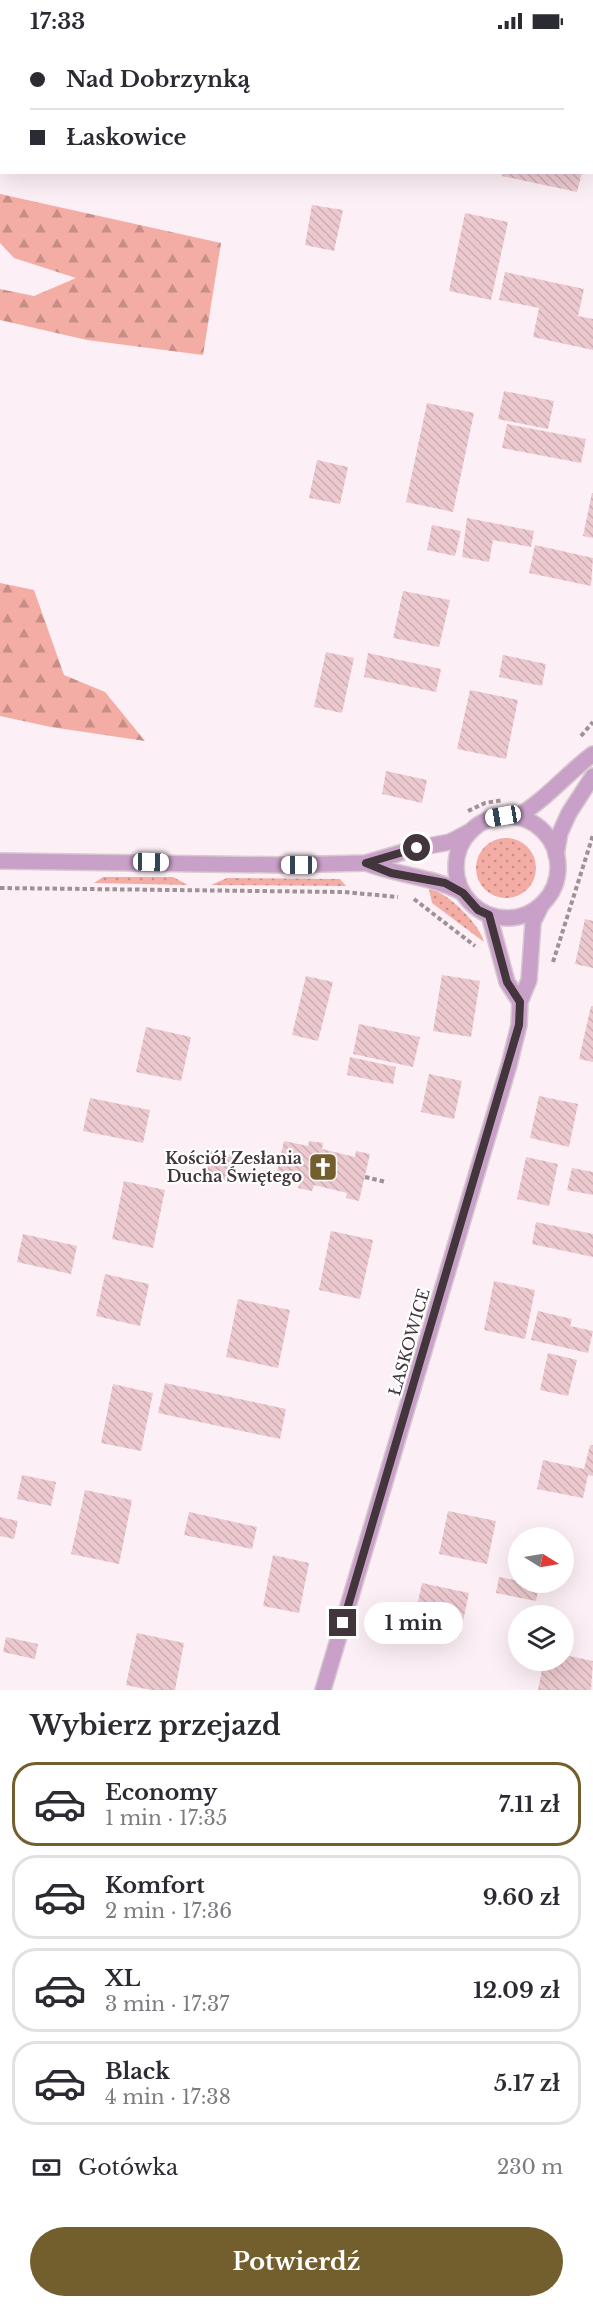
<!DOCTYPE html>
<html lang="pl">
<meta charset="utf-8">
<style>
body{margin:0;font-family:"Libre Baskerville",serif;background:#f2f2f3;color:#2b2b33;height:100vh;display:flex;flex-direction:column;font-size:22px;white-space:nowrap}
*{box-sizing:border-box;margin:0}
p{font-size:20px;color:#7c7c81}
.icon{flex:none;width:33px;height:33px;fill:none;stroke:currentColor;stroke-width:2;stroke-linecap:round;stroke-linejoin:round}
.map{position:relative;height:1648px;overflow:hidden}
.panel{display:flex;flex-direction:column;background:#fff;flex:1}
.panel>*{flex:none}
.guide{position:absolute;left:0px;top:0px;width:594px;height:132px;box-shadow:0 6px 24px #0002;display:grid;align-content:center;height:132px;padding:0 30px;background:#fff}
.needle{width:39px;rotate:101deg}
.controls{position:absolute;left:508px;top:1485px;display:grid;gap:12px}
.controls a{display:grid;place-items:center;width:66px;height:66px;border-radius:50%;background:#fff;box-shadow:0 6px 24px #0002;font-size:30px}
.end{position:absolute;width:27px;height:27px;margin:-14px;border:8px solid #42363c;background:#fff;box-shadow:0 0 0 3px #fff}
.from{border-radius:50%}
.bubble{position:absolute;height:42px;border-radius:21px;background:#fff;box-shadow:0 6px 24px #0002;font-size:20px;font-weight:700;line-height:42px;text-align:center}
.car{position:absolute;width:18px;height:36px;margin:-18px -9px;border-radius:8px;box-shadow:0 0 4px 2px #0007;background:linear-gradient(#fff 24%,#345 0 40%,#fff 0 76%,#345 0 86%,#fff 0)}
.guide b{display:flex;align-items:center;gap:21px;height:57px;font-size:22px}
.guide b+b{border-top:2px solid #e1e1e2}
.guide i{width:15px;height:15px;background:#2b2b33}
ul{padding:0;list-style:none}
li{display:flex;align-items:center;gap:18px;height:84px;margin:0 12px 9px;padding:0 18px;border:3px solid #e1e1e2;border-radius:24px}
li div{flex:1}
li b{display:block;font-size:22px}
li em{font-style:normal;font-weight:700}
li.selected{border-color:#735f2e}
li>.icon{width:54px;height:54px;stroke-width:1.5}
h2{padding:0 30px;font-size:27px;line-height:72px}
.pay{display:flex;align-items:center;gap:15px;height:66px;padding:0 30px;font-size:22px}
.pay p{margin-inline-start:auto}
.button{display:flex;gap:12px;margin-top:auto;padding:12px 30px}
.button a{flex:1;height:69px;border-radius:36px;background:#735f2e;color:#fff;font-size:24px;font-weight:700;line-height:69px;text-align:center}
.status{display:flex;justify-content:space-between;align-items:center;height:42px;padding:0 30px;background:#fff;direction:ltr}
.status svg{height:16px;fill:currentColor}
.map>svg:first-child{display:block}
</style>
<div class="status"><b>17:33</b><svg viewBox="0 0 49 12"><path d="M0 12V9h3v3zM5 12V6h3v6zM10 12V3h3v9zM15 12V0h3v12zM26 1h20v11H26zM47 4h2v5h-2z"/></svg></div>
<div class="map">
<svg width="593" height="1648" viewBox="0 0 593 1648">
<defs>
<pattern id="grass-dots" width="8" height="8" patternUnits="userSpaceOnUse" patternTransform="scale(1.5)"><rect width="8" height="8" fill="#f3ada4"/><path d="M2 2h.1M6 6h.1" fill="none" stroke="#c68e87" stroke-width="1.8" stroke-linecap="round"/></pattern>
<pattern id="forest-firs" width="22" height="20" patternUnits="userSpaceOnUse" patternTransform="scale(1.5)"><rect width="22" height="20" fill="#f3ada4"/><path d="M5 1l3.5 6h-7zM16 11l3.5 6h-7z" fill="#c68e87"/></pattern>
<pattern id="building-back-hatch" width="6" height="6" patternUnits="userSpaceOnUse" patternTransform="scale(1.5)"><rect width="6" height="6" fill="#ecc9cf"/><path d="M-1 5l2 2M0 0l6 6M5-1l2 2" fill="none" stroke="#ccadb3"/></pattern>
</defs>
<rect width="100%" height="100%" fill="#fceff5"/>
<!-- grass -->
<g fill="url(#grass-dots)">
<circle cx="506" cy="826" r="30"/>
<path d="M103 835H173L188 843 94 841Z"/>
<path d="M227 836 340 837 346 844 211 843Z"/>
<path d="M429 847C447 849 480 883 484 900L432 861Z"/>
</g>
<!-- forest -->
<g fill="url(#forest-firs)">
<path d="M0 152 221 201 203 313 87 298 0 278V247L34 254 76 236 14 216 0 201Z"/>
<path d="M0 541 34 548 64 633 105 650 145 699 51 685 0 674Z"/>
</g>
<!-- building -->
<g fill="url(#building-back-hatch)">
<path d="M503 130H582L577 150 502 134Z"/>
<path d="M312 163 343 168 334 209 305 203Z"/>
<path d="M465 171 508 180 491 258 449 249Z"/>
<path d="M505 230 584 247 578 274 593 277V308L533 295 539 266 499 258Z"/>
<path d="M504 349 554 359 548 387 498 377Z"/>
<path d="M427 361 474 371 453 470 406 460Z"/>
<path d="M507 382 586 397 581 421 502 406Z"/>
<path d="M317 418 348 425 340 462 309 456Z"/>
<path d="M592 451H593V496L583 494Z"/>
<path d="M467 476 534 489 531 505 493 498 489 520 462 515Z"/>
<path d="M432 483 461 489 455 514 427 508Z"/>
<path d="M535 503 593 516 591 544 529 531Z"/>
<path d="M403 549 450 558 439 605 393 596Z"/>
<path d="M326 610 354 616 342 671 314 665Z"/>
<path d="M368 611 441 627 436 650 364 635Z"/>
<path d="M503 613 546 622 542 644 499 635Z"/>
<path d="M470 648 518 658 506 717 457 707Z"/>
<path d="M386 729 427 738 422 761 382 752Z"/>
<path d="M585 877 593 879V926L575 922Z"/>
<path d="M442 933 480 939 471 995 433 989Z"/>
<path d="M306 934 333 940 318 999 292 993Z"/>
<path d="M591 964H593V1020L579 1017Z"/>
<path d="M359 982 420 995 413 1025 353 1012Z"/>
<path d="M146 985 191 995 181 1039 136 1030Z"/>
<path d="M350 1015 396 1025 393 1042 347 1033Z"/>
<path d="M429 1032 462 1039 454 1077 421 1070Z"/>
<path d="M539 1054 578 1062 569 1105 530 1096Z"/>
<path d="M90 1056 150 1068 143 1101 83 1089Z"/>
<path d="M284 1099 308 1104 309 1099 323 1101 322 1107 355 1115 356 1109 370 1112 359 1159 346 1156 347 1151 314 1143 312 1149 298 1146 300 1140 276 1135Z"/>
<path d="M208 1108 233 1114 228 1139 201 1133Z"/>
<path d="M526 1115 558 1122 549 1164 517 1157Z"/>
<path d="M572 1126 593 1130V1153L567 1148Z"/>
<path d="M124 1139 165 1148 153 1206 112 1197Z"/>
<path d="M536 1180 593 1192V1215L532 1202Z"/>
<path d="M331 1189 373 1198 360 1257 319 1248Z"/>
<path d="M23 1192 77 1204 71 1232 17 1220Z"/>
<path d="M105 1232 149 1242 140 1284 96 1274Z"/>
<path d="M494 1239 535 1248 525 1297 484 1288Z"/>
<path d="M238 1257 290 1268 278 1326 226 1315Z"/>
<path d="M538 1269 572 1277 570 1284 593 1289 588 1311 531 1298Z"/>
<path d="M548 1311 577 1318 568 1354 540 1348Z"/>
<path d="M165 1341 286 1367 280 1397 158 1371Z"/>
<path d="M113 1342 153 1351 141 1409 101 1401Z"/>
<path d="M590 1403H593V1434L588 1433 583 1456 537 1447 543 1418 584 1427Z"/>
<path d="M22 1433 56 1440 51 1464 17 1457Z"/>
<path d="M85 1448 132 1458 119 1522 71 1512Z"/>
<path d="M448 1469 496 1479 487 1522 439 1512Z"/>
<path d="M189 1470 257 1485 252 1507 184 1493Z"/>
<path d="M0 1475 18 1479 14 1497 0 1494Z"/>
<path d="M273 1513 309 1521 299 1571 263 1564Z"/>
<path d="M499 1535 539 1543 536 1559 496 1551Z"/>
<path d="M422 1541 469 1551 460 1593 413 1583Z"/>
<path d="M137 1591 184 1601 175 1648H151L126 1643Z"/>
<path d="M6 1595 38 1602 35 1617 3 1610Z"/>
<path d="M564 1613 593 1619 591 1648H538L544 1618H564Z"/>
</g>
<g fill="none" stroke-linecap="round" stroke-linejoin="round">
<!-- minor casing -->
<g stroke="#d7cad0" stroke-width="18">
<g id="minor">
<circle cx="507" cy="825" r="51"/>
<path d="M516 775C545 759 566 732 593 712"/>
<path d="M556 813 560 791 569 771 593 734"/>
<path d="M0 819 282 823 366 821 417 806 450 800 471 789"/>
<path d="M366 821C398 834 432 834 463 851"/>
<path d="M489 873 507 940 520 960"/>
<path d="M323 1648 509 1023 519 983 520 960 529 938 533 880 542 862"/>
</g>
</g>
<!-- path -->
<g stroke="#9e9197" stroke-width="4" stroke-dasharray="4.5 3" stroke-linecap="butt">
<path d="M0 91H2"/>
<path d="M581 694 593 680"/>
<path d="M468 769 485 761 503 758"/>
<path d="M0 846 344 850 398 855"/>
<path d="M414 857 475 904"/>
<path d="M553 920 593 793"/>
<path d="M365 1135 386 1140"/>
</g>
<!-- minor -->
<use href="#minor" stroke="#c9a0c8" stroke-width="15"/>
</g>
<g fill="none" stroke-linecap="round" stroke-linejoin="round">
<!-- route -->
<path stroke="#42363c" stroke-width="8" d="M343 1581 519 983 520 960 507 940 489 873 478 868 463 851 445 841 391 831 366 821 417 806"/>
</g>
<!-- icons -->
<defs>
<g id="church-square" transform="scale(1.5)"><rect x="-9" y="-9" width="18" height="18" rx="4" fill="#735f2e" stroke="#fff"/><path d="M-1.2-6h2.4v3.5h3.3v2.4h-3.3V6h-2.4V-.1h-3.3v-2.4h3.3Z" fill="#fff"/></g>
</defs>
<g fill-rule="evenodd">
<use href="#church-square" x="323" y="1125"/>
</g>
<g text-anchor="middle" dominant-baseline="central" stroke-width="4.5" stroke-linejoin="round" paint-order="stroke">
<!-- poi labels -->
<g font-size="16" font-weight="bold" fill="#42363c" stroke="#fff" text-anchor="end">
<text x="302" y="1116">Kościół Zesłania<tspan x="302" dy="18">Ducha Świętego</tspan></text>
</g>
<!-- street labels -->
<g font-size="16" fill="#42363c" stroke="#fff">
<text transform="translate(409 1300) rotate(-74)">ŁASKOWICE</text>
</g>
</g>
</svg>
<div class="controls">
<a><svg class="needle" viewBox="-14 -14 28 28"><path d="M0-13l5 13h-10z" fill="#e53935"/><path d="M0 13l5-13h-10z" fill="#7c7c81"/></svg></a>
<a><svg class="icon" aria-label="layers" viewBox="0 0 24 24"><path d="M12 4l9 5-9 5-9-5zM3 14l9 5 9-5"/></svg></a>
</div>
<i class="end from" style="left:417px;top:806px"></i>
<i class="end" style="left:343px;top:1581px"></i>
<div class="bubble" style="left:364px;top:1560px;width:99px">1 min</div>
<i class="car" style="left:503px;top:774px;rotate:260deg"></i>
<i class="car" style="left:151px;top:820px;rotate:91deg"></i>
<i class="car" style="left:299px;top:823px;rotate:270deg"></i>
<div class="guide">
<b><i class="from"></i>Nad Dobrzynką</b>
<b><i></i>Łaskowice</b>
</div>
</div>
<section class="panel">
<h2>Wybierz przejazd</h2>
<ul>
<li class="selected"><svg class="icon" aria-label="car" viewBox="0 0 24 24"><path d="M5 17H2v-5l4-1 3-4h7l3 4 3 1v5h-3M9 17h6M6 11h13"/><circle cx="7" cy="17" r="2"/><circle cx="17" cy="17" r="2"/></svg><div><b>Economy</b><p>1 min · 17:35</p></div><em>7.11 zł</em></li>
<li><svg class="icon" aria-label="car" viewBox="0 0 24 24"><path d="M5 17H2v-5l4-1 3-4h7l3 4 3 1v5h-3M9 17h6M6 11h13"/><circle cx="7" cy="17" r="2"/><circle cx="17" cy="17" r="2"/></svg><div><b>Komfort</b><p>2 min · 17:36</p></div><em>9.60 zł</em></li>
<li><svg class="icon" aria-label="car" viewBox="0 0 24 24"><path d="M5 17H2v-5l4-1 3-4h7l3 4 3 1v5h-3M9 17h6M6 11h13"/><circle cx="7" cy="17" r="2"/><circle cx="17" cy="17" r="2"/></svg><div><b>XL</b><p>3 min · 17:37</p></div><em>12.09 zł</em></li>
<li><svg class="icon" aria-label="car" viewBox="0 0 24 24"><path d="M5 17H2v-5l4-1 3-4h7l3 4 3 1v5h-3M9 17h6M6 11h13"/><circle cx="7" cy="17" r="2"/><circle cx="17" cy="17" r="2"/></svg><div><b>Black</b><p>4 min · 17:38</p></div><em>5.17 zł</em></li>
</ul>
<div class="pay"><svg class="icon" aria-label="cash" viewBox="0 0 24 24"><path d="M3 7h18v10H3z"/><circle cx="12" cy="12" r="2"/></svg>Gotówka<p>230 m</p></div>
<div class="button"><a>Potwierdź</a></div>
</section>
